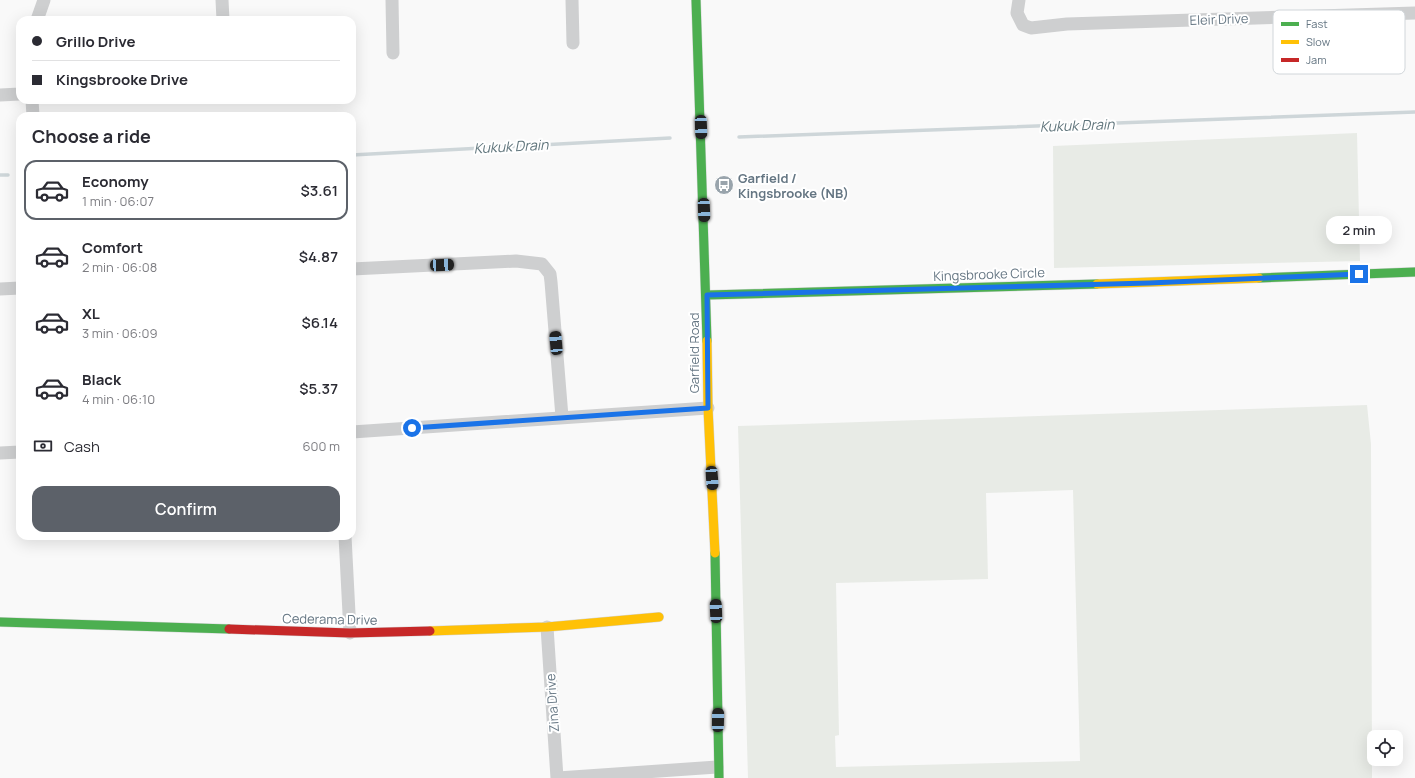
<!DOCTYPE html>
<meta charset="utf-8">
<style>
body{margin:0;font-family:Manrope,sans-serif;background:#f7f7f7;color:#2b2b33;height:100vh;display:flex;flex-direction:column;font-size:15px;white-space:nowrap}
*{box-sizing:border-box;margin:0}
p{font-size:13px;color:#7c7c81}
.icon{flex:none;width:22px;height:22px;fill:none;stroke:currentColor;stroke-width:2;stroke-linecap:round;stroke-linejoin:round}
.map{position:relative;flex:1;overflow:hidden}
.side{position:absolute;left:16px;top:112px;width:340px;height:428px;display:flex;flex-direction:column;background:#fff;border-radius:12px;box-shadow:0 4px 16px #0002}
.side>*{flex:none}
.top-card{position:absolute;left:16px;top:16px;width:340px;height:88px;border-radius:12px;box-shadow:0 4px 16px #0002;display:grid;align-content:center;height:88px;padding:0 16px;background:#fff}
.tools{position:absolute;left:1367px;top:730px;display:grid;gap:8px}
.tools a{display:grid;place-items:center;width:36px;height:36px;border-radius:8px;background:#fff;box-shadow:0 4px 16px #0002;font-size:20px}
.end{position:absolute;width:18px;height:18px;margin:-9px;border:5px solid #1a73e8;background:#fff;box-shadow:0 0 0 2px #fff}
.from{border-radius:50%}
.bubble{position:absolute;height:28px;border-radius:12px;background:#fff;box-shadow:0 4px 16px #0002;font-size:13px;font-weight:600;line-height:28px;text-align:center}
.car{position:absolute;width:12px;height:24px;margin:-12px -6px;border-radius:5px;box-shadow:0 0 3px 1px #0007;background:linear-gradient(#222 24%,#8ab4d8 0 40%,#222 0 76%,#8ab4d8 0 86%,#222 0)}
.top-card b{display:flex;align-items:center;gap:14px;height:38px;font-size:15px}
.top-card b+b{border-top:1px solid #e1e1e2}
.top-card i{width:10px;height:10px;background:#2b2b33}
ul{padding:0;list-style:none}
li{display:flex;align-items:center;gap:12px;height:60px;margin:0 8px 6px;padding:0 8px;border:2px solid transparent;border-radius:12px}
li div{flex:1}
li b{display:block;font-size:15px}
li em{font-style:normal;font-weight:600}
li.active{border-color:#5c6169}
li>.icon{width:36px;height:36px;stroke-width:1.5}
h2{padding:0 16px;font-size:18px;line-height:48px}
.pay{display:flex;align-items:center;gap:10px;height:44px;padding:0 16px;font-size:15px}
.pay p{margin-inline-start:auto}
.cta{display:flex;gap:8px;margin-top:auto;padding:8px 16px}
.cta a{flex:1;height:46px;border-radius:12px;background:#5c6169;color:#fff;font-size:16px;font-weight:600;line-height:46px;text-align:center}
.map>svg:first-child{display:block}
</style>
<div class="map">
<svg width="1415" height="778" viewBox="0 0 1415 778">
<rect width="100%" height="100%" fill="#f9f9f9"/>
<!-- green -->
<g fill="#e8ebe6" fill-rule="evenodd">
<path d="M1357 133 1360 261 1054 268 1053 146Z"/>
<path d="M1367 405 1371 444 1372 778H748L738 426ZM1073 490 1080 761 836 767 835 736 839 735 836 583 988 579 986 493Z"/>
</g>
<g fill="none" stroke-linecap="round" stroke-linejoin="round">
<!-- stream -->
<g stroke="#ced6d9" stroke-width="3.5">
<path d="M739 137 1415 112"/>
<path d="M352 155 670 138"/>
<path d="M0 175H8"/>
</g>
<!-- fast casing -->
<g stroke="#d5d6d7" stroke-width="10">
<g id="fast">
<path d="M696 0 707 341"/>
<path d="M1259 278 1415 272"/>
<path d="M707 295 1097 284"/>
<path d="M715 553 719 778"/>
<path d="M0 622 229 629"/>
</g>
</g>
<!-- slow casing -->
<g stroke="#d5d6d7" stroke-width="10">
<g id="slow">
<path d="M1097 284 1259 278"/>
<path d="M707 341 708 408 715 553"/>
<path d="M430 631 547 627 659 617"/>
</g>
</g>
<!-- jam casing -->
<g stroke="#d5d6d7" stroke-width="10">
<path id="jam" d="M229 629 350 633 430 631"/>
</g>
<!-- street -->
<g stroke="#cecfd0" stroke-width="13">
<path d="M222 0 223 20"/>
<path d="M392 0 393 53"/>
<path d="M572 0 573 43"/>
<path d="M1019 0 1017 13 1023 25 1031 28 1067 24 1415 13"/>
<path d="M37 20 44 0"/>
<path d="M0 95 20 94"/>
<path d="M32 100 33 116"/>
<path d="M352 269 516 261 542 264 550 274 551 282 562 417"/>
<path d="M0 289 20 288"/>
<path d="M352 432 708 408"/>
<path d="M0 453 20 452"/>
<path d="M345 536 350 633"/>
<path d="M547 627 557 778"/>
<path d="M558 778 717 767"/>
</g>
<!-- fast -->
<use href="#fast" stroke="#4caf50" stroke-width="9"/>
<!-- slow -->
<use href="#slow" stroke="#ffc107" stroke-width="9"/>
<!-- jam -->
<use href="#jam" stroke="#c62828" stroke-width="9"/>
</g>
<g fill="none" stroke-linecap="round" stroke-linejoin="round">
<!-- route -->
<path stroke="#1a73e8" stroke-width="5" d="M412 428 708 408 707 295 1149 283 1359 274"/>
</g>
<!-- icons -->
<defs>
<g id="bus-disc" transform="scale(1)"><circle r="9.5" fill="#99a4ac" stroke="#fff"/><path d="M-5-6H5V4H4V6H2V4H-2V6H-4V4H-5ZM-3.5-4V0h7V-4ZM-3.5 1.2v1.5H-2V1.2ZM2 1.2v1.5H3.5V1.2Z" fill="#fff"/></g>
</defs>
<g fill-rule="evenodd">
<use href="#bus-disc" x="724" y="185"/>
</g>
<g text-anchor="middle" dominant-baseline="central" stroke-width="4" stroke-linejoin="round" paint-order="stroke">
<!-- street labels -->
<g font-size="13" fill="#657683" stroke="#fff">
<text transform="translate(1219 19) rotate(-2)">Eleir Drive</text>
<text transform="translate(989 274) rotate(-2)">Kingsbrooke Circle</text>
<text transform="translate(694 353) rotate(-90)">Garfield Road</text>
<text transform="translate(330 619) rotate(1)">Cederama Drive</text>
<text transform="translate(552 703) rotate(-94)">Zina Drive</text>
</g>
<!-- poi labels -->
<g font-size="13" font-weight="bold" fill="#657683" stroke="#fff" text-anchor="start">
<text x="738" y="178">Garfield /<tspan x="738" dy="15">Kingsbrooke (NB)</tspan></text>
</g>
<!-- water labels -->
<g font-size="14" font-style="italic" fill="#60757c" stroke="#fff">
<text transform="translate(1077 125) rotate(-2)">Kukuk Drain</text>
<text transform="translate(511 146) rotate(-3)">Kukuk Drain</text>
</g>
</g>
<!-- legend -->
<rect x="1273" y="10" width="132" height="64" rx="6" fill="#fff" stroke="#d1d6da" stroke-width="1"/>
<rect x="1281" y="22" width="18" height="4" fill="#4caf50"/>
<rect x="1281" y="40" width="18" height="4" fill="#ffc107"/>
<rect x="1281" y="58" width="18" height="4" fill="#c62828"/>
<g font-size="11" fill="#657683">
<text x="1306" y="28">Fast</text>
<text x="1306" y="46">Slow</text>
<text x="1306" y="64">Jam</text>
</g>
</svg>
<div class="tools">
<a><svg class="icon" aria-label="locate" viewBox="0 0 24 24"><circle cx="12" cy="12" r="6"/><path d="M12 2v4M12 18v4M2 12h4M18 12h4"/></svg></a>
</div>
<i class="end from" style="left:412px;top:428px"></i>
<i class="end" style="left:1359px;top:274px"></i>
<div class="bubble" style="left:1326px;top:216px;width:66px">2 min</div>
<i class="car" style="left:701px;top:127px;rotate:178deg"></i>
<i class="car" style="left:704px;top:210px;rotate:178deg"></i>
<i class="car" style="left:442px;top:265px;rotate:87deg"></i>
<i class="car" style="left:556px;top:343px;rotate:355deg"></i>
<i class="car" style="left:712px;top:478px;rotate:176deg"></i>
<i class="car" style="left:716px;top:611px;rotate:358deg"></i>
<i class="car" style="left:718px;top:720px;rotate:1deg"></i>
<div class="top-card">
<b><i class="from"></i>Grillo Drive</b>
<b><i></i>Kingsbrooke Drive</b>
</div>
<section class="side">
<h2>Choose a ride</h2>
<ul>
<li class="active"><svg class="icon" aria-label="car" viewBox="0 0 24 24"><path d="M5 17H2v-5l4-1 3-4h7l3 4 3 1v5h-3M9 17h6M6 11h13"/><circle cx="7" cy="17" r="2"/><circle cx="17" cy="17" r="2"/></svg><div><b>Economy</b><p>1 min · 06:07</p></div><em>$3.61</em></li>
<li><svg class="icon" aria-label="car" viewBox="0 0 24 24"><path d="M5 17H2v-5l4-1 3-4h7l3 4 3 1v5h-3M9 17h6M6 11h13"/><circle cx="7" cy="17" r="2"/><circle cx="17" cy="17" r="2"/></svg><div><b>Comfort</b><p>2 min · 06:08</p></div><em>$4.87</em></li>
<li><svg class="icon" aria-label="car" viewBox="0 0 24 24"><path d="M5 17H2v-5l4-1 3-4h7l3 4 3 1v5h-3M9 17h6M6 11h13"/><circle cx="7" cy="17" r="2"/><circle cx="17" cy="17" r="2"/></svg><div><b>XL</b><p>3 min · 06:09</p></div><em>$6.14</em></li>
<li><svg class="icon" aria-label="car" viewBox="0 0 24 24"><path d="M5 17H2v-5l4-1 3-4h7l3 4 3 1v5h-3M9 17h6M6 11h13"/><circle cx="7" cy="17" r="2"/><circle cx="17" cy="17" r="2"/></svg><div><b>Black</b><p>4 min · 06:10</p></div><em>$5.37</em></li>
</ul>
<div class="pay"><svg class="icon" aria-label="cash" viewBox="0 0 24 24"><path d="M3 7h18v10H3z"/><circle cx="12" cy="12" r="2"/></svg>Cash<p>600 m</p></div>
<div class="cta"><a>Confirm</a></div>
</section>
</div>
